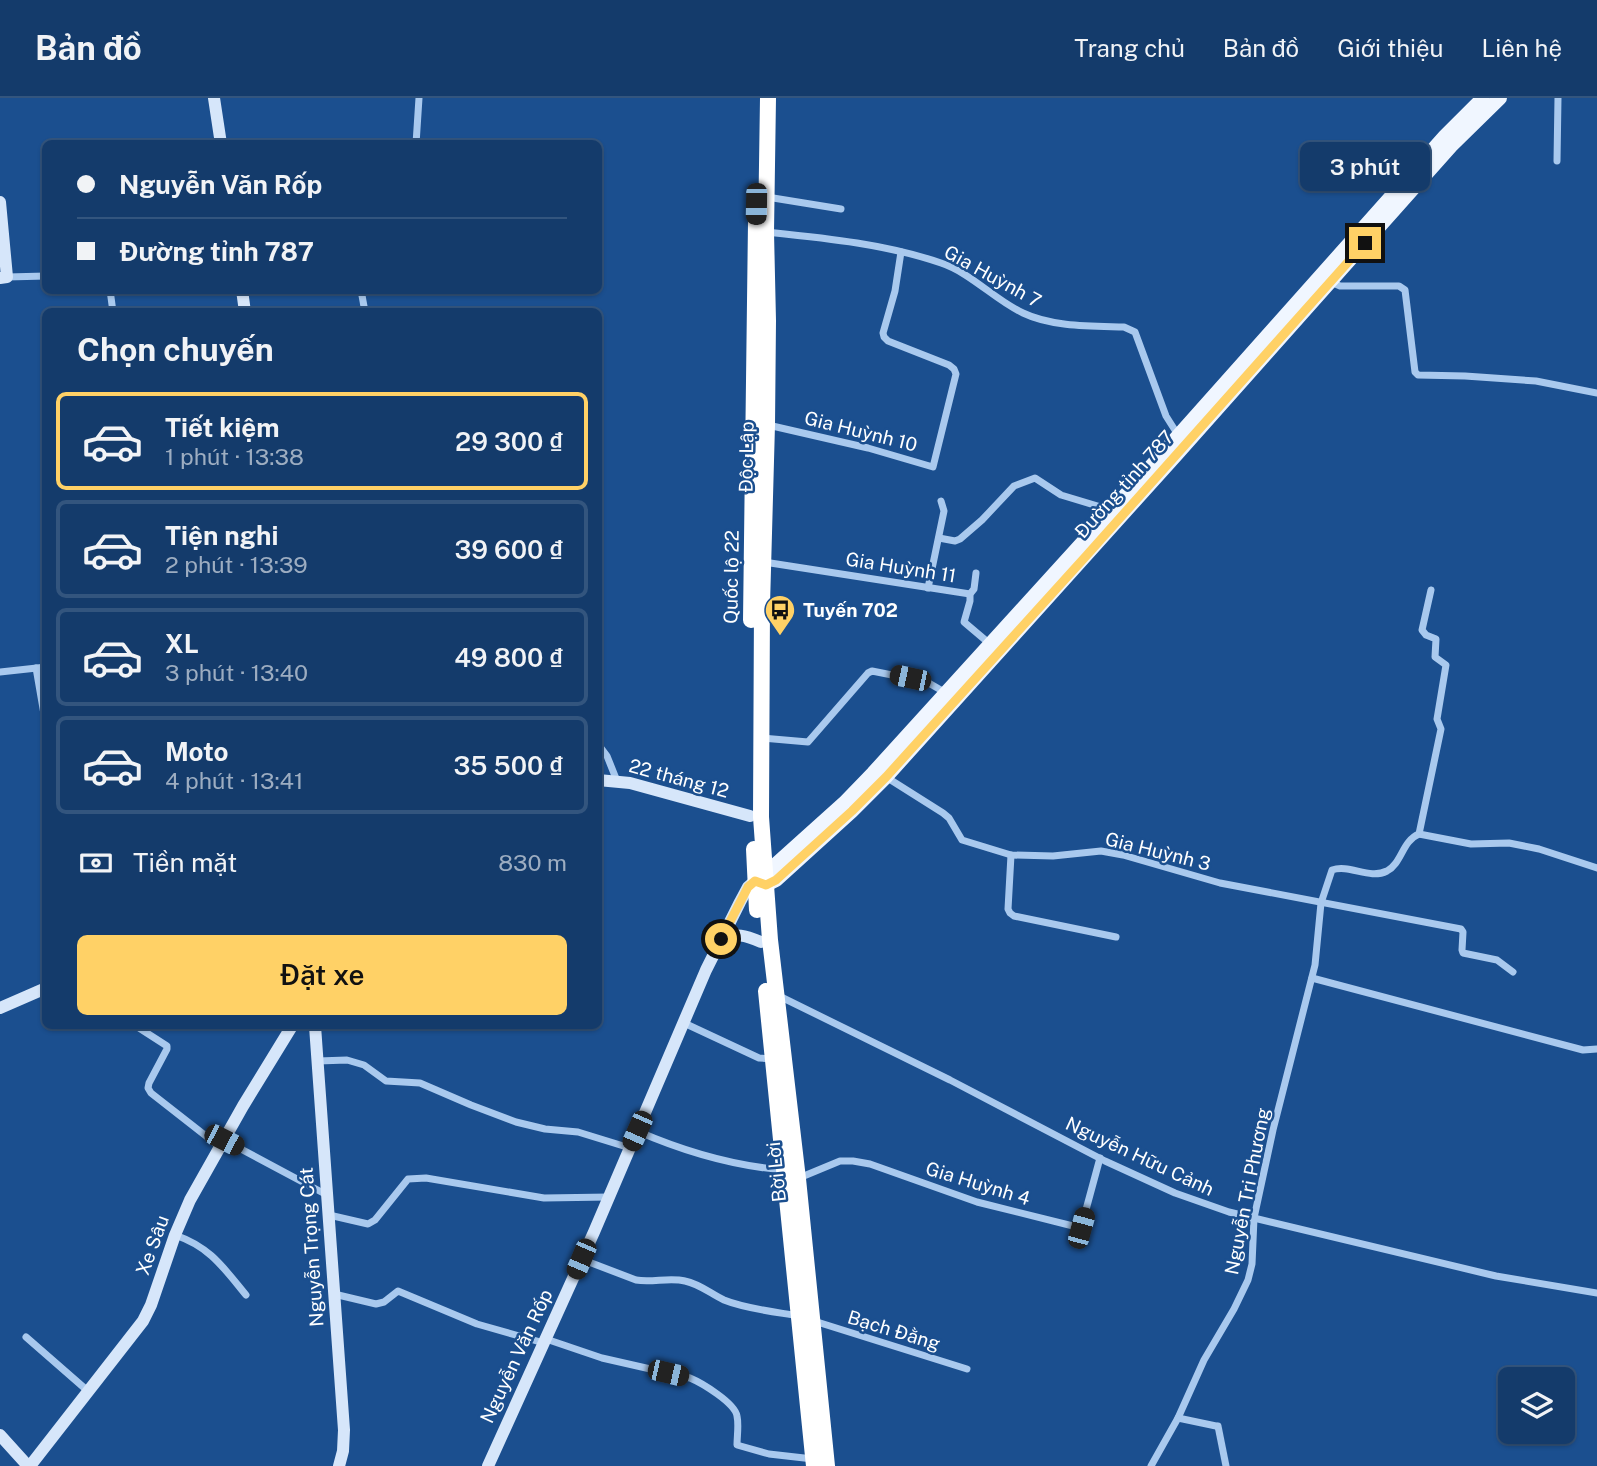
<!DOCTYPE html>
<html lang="vi">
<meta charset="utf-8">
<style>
body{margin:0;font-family:"Public Sans",sans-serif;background:#214673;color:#f1f3f6;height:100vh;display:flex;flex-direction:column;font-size:26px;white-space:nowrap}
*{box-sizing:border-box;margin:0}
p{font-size:23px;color:#9dadc1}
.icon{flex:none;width:38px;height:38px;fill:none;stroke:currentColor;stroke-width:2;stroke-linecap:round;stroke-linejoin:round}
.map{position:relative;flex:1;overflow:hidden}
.side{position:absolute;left:42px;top:210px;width:560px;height:721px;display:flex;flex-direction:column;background:#143b6b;border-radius:10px;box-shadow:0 2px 5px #0004,0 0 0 2px #33557e}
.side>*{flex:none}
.hud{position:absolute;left:42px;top:42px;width:560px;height:154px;border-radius:10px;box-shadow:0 2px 5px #0004,0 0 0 2px #33557e;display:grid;align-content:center;height:154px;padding:0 35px;background:#143b6b}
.controls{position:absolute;left:1498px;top:1269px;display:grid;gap:14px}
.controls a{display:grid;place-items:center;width:77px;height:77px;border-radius:10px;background:#143b6b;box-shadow:0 2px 5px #0004,0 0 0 2px #33557e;font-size:35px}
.end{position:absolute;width:32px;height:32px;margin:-16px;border:9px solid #ffd166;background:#111;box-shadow:0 0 0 4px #111}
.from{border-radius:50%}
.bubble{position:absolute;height:49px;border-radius:10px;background:#143b6b;box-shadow:0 2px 5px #0004,0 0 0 2px #33557e;font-size:23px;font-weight:600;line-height:49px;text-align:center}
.car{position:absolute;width:21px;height:42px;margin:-21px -10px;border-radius:9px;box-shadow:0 0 5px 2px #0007;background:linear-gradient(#222 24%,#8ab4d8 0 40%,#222 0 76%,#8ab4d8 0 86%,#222 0)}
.hud b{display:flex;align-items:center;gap:24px;height:66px;font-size:26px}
.hud b+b{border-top:2px solid #33557e}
.hud i{width:18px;height:18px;background:#f1f3f6}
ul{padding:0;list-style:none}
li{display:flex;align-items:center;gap:21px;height:98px;margin:0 14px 10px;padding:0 21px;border:4px solid #33557e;border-radius:10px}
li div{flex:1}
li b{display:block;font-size:26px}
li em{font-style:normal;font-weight:600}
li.on{border-color:#ffd166}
li>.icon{width:63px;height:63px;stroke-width:1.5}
h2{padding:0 35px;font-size:32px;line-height:84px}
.pay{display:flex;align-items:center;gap:18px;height:77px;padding:0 35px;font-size:26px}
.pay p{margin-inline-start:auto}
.action{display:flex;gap:14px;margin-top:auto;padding:14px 35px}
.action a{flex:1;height:80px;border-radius:10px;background:#ffd166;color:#111;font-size:28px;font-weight:600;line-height:80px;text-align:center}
header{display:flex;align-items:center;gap:42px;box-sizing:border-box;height:98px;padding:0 35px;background:#143b6b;border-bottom:2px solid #33557e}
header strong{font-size:33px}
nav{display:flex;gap:38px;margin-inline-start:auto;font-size:24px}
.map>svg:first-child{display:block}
</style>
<header>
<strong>Bản đồ</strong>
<nav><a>Trang chủ</a><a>Bản đồ</a><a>Giới thiệu</a><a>Liên hệ</a></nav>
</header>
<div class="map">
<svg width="1597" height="1368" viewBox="0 0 1597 1368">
<rect width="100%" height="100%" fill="#1b4f8f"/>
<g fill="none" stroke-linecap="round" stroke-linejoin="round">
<!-- street -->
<g stroke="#a9c9ee" stroke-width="7">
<path d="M416 46 419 0"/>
<path d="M1557 63 1558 0"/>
<path d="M767 99 841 111"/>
<path d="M767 134C825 140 886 146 941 165 971 175 995 202 1023 215 1052 229 1092 228 1124 229L1135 234 1166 318 1178 337"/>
<path d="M7 179 46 178"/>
<path d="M1331 184 1340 188H1399L1405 192 1415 274 1418 277 1465 278 1536 283 1597 295"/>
<path d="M110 192 113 214"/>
<path d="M361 192 365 214"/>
<path d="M768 327 868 350 933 369 956 276 954 271 949 267 888 243 884 239 883 235 895 193 901 154"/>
<path d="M939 440 955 443 960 441 982 422 1014 388 1035 380 1061 397 1111 412"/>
<path d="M764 464 970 496"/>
<path d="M976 475 974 491 970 496V503L964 524 990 546"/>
<path d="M928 490 944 413 941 403"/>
<path d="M36 570 46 628"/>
<path d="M0 574 46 569"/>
<path d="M761 640 808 644 868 575 872 573 927 584 946 595"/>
<path d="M598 646 607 658 617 683"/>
<path d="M886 679 943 715 949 720 962 742 1011 757 1053 758 1101 753 1123 757 1220 785 1461 831 1463 834 1462 852 1463 855 1497 862 1513 874"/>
<path d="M1419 736 1441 631 1437 621 1446 567 1435 559 1436 541 1426 537 1422 532 1431 492"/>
<path d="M1011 757 1008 811 1010 815 1014 818 1116 839"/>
<path d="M1312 880 1583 952 1597 951"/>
<path d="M777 897 950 982 1105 1063 1175 1095 1229 1114 1496 1178 1597 1195"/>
<path d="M684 925 759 960 773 961"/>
<path d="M136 928 167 948V951L149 985 148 990 151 995 220 1049"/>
<path d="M318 963 347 962 364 967 386 983 420 985 471 1007 516 1024 545 1031 578 1034 630 1050"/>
<path d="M637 1033C683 1053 734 1068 784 1072"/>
<path d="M224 1042 327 1097"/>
<path d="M799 1080 840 1063H853L870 1066 977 1104 1081 1130 1100 1060"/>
<path d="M329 1117 368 1126 375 1122 408 1081 426 1080 544 1100 609 1099"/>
<path d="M175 1137C210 1149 223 1169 246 1197"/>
<path d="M581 1161 636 1182C652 1185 669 1179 685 1183 700 1186 711 1196 724 1202 746 1211 776 1214 799 1218"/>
<path d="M334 1196 376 1206 384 1204 398 1193 477 1226 544 1245"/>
<path d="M814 1223 967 1271"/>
<path d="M26 1239 89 1294"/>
<path d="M546 1241 602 1260 690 1280C702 1285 735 1305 737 1318 739 1327 737 1338 737 1347L769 1356 813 1361"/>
<path d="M1178 1320 1216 1328"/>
<path d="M1218 1328 1226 1368"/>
<path d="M1151 1368 1178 1320 1204 1262 1234 1211 1248 1182 1252 1166 1254 1120 1273 1032 1315 867 1321 805 1332 772C1350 766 1369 782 1387 773 1402 765 1402 743 1419 736L1471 746 1509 745 1539 751 1597 770"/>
</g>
<!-- secondary -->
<g stroke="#d6e6fa" stroke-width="12">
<path d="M214 0 221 46"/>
<path d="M0 104 7 179 0 180"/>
<path d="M242 192 245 214"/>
<path d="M598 682 630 685 750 718"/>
<path d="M721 841C738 835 744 837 761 844"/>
<path d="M0 910 46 890"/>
<path d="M315 928 344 1332 343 1353 339 1368"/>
<path d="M0 1337 28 1368"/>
<path d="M30 1368 143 1223 151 1207 175 1137 190 1102 243 1008 292 928"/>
<path d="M488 1368 594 1134 706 872 740 804 748 789 755 783"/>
</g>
<!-- primary -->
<g stroke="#f0f6ff" stroke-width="14">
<path d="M766 775 844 705 873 675 1112 412 1445 38 1483 0"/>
<path d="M766 787 776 782 852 713 886 679 1177 356 1451 48 1500 0"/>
</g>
<!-- highway -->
<g stroke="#fff" stroke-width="16">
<path d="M768 0 766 134 768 223 767 327 762 507 761 719 770 842 798 1081 827 1368"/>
<path d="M751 522 756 124"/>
<path d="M754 751 757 812"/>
<path d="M766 893 814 1368"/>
</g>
</g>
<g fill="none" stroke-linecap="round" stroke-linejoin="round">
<!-- route -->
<path stroke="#ffd166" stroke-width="9" d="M721 841 748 789 755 783 766 787 776 782 852 713 886 679 1087 457 1365 145"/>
</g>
<!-- icons -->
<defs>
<g id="bus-pin" transform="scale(1.575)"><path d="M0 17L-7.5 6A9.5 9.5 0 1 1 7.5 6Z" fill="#ffd166" stroke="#1b4f8f"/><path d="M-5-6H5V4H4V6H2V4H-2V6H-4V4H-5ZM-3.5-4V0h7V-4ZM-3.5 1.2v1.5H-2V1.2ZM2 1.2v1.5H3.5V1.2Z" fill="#111"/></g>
</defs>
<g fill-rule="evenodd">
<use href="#bus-pin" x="780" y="512"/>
</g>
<g text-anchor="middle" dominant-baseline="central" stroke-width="5" stroke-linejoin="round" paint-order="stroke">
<!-- street labels -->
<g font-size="19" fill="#fff" stroke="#1b4f8f">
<text transform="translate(993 178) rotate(29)">Gia Huỳnh 7</text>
<text transform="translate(861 333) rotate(14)">Gia Huỳnh 10</text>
<text transform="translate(746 359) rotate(-89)">Độc Lập</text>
<text transform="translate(1124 386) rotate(-48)">Đường tỉnh 787</text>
<text transform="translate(901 469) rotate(9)">Gia Huỳnh 11</text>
<text transform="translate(731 479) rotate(-89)">Quốc lộ 22</text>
<text transform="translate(679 680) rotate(15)">22 tháng 12</text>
<text transform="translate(1158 753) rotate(14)">Gia Huỳnh 3</text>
<text transform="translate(1140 1058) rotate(25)">Nguyễn Hữu Cảnh</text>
<text transform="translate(776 1074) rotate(-96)">Bời Lời</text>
<text transform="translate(978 1085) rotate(17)">Gia Huỳnh 4</text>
<text transform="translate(1247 1093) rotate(-79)">Nguyễn Tri Phương</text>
<text transform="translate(152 1147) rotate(-70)">Xe Sâu</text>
<text transform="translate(311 1149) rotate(-94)">Nguyễn Trọng Cát</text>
<text transform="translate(894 1232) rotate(17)">Bạch Đằng</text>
<text transform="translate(516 1258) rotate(-65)">Nguyễn Văn Rốp</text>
</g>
<!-- poi labels -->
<g font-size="19" font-weight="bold" fill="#fff" stroke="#1b4f8f" text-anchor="start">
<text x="803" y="512">Tuyến 702</text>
</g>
</g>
</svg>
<div class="controls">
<a><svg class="icon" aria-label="layers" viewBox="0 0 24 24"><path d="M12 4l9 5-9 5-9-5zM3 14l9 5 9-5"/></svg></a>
</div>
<i class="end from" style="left:721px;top:841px"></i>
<i class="end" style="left:1365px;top:145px"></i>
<div class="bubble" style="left:1300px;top:44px;width:130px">3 phút</div>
<i class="car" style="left:756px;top:106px;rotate:181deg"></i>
<i class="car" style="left:910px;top:580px;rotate:282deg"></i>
<i class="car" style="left:637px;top:1033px;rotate:204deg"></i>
<i class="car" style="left:224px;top:1042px;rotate:117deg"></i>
<i class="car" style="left:1081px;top:1130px;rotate:15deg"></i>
<i class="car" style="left:581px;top:1161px;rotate:203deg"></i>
<i class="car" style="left:668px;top:1275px;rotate:103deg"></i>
<div class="hud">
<b><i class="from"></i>Nguyễn Văn Rốp</b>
<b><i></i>Đường tỉnh 787</b>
</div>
<section class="side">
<h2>Chọn chuyến</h2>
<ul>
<li class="on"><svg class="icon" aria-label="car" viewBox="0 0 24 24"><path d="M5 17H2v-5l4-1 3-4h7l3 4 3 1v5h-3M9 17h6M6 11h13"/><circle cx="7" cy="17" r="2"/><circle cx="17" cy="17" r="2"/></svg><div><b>Tiết kiệm</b><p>1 phút · 13:38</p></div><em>29 300 ₫</em></li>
<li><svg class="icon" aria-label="car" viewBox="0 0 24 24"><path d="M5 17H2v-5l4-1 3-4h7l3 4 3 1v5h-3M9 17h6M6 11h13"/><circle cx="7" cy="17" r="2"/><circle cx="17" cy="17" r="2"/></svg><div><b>Tiện nghi</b><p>2 phút · 13:39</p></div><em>39 600 ₫</em></li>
<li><svg class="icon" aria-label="car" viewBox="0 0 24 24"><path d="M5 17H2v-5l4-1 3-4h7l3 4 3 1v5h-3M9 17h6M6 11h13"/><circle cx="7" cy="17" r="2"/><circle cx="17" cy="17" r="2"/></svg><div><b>XL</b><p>3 phút · 13:40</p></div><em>49 800 ₫</em></li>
<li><svg class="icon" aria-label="car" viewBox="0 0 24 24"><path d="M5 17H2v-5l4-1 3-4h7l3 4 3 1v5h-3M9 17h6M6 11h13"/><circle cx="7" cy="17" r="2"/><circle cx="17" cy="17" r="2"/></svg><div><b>Moto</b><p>4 phút · 13:41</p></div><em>35 500 ₫</em></li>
</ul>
<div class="pay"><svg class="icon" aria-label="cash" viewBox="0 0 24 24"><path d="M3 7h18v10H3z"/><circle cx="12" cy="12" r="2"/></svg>Tiền mặt<p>830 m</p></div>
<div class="action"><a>Đặt xe</a></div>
</section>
</div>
